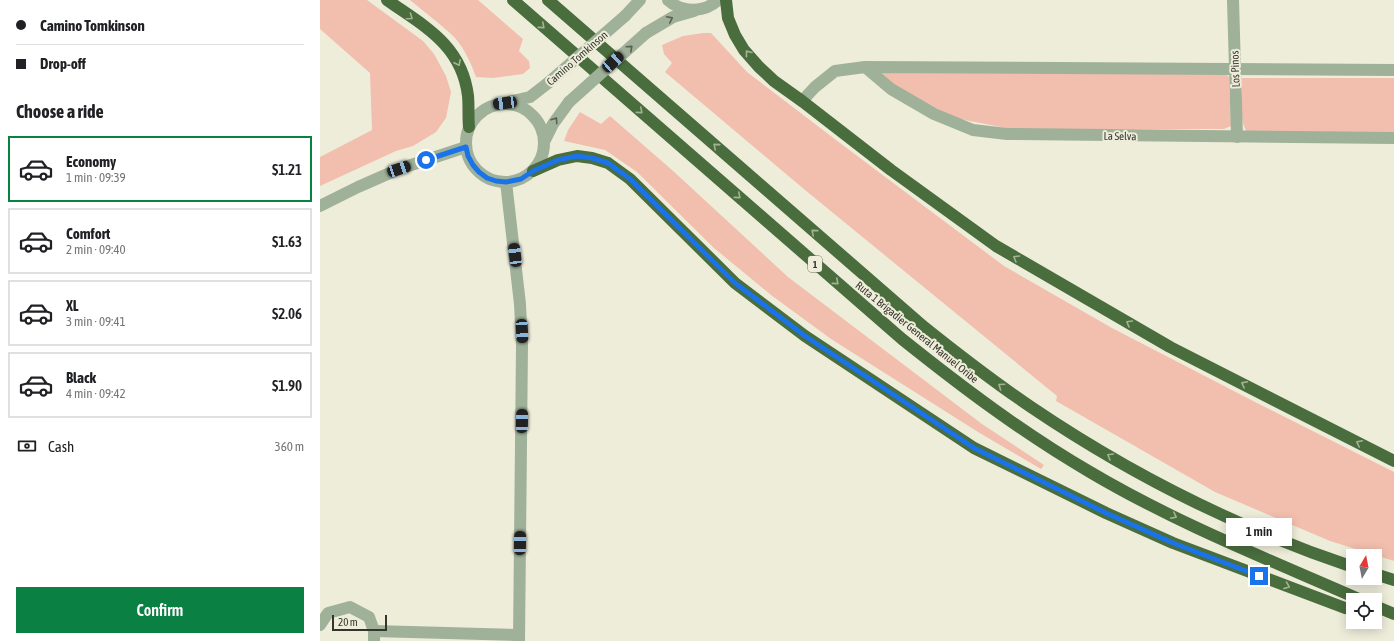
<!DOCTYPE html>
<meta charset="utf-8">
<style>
body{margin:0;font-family:"Asap Condensed",sans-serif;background:#f2f2f2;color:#202124;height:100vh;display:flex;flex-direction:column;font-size:15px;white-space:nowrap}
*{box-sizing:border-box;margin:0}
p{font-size:13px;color:#757577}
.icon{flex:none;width:22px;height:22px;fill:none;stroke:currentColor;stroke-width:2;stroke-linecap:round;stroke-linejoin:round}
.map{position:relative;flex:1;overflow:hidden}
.sheet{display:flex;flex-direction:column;background:#fff;width:320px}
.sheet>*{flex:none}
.guide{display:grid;align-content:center;height:88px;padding:0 16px;background:#fff}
.needle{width:26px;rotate:10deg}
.fabs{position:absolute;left:1026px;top:549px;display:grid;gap:8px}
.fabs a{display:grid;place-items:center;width:36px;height:36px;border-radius:0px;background:#fff;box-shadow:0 2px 10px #0003;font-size:20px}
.scale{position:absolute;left:12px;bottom:10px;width:55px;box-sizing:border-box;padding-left:4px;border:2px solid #35352d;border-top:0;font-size:11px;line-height:14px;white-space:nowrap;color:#35352d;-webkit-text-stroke:3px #eeedda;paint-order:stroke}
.end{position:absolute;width:18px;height:18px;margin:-9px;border:5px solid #1a73e8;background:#fff;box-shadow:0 0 0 2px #fff}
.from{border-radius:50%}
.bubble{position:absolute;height:28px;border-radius:0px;background:#fff;box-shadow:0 2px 10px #0003;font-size:13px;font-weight:600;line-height:28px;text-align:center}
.car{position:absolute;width:12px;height:24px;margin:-12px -6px;border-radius:5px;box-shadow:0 0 3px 1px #0007;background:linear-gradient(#222 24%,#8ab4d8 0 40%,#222 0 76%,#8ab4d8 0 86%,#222 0)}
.guide b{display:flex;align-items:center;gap:14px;height:38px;font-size:15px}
.guide b+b{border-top:1px solid #e0e0e0}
.guide i{width:10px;height:10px;background:#202124}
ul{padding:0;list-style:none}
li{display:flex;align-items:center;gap:12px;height:66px;margin:0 8px 6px;padding:0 8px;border:2px solid #e0e0e0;border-radius:0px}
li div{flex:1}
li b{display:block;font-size:15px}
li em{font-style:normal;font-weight:600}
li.current{border-color:#0b8043}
li>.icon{width:36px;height:36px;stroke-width:1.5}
h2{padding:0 16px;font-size:18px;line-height:48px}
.pay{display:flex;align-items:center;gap:10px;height:44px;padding:0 16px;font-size:15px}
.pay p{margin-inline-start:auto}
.action{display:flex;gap:8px;margin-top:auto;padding:8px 16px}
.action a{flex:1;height:46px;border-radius:0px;background:#0b8043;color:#fff;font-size:16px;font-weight:600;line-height:46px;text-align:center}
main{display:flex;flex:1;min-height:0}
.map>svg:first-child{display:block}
</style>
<main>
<section class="sheet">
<div class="guide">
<b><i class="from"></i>Camino Tomkinson</b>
<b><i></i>Drop-off</b>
</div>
<h2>Choose a ride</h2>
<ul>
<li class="current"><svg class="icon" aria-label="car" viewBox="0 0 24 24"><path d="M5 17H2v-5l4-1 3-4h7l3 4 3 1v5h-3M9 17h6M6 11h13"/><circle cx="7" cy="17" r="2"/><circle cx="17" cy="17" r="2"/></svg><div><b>Economy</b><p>1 min · 09:39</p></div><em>$1.21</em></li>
<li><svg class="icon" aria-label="car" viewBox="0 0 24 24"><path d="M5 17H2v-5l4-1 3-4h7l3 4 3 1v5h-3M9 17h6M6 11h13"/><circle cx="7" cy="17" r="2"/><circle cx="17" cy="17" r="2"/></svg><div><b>Comfort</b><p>2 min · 09:40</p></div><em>$1.63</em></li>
<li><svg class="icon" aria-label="car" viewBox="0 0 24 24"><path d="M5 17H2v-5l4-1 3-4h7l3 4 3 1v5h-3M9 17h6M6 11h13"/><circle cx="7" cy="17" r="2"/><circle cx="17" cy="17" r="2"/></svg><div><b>XL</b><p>3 min · 09:41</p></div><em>$2.06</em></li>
<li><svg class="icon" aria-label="car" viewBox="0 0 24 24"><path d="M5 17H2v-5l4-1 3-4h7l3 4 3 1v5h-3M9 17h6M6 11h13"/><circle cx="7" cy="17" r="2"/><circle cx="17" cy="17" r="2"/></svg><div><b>Black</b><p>4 min · 09:42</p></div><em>$1.90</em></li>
</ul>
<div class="pay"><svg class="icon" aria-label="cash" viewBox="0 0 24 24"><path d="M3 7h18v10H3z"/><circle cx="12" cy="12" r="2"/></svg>Cash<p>360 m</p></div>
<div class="action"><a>Confirm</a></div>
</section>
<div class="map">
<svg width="1074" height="641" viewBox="0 0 1074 641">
<rect width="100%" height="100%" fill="#eeedda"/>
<!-- green -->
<g fill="#f2bfae">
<path d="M0 0H47L103 41 114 54 126 76 131 92 126 118 116 132 93 146 76 151 0 186V157L52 130 50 73 0 29Z"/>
<path d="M90 0H158L203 39 199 51 209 61 210 68 203 74 173 78 156 77C150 61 143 45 131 34 118 22 103 11 90 0Z"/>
<path d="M383 33H391L427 72 520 143 684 266 792 328 937 403 1074 472V561L1010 541 895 492 736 401 737 396 485 190 345 72 352 63 344 54 342 45 363 36Z"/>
<path d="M556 68 906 74 909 77 911 126 904 129H691L640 119 597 101 565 81Z"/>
<path d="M922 78H1074V135L929 134C917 123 923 94 922 78Z"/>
<path d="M260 112 281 124 290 116 352 170 468 277 662 424 724 465 721 469 658 432 511 339 451 295 394 248 317 172 285 150 244 141 248 130Z"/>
</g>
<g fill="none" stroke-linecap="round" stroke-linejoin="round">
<!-- minor -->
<g stroke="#a0b19a" stroke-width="12">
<path d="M348 0C362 13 384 13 398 0"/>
<path d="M913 0 917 137"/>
<path d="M305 16 320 0"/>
<path d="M326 33 353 17 374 11"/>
<path d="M545 67 571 89 614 114 653 130 687 134 1074 138"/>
<path d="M482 101 495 87 515 71 545 67 1074 70"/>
<path d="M189 102 210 97 228 83"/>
<circle cx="185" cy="143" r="39"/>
<path d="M225 140 233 124 249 102"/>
<path d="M186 182 200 304 202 345 199 641"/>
<path d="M0 206 38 187 79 169 146 147"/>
<path d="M0 625 8 613 30 607 49 617 54 631V641"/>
<path d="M54 631 199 635"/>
</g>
<!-- highway -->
<g stroke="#496d3d" stroke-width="12">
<path d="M67 0C104 26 142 45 148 96 149 106 148 117 149 127"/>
<path d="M193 0 582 339C642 387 703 433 770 472 856 523 950 560 1041 600"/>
<path d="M228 0 604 327C639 355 674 382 711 407 810 474 920 529 1033 567"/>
<path d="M406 0 408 18 415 35 424 50 439 67 454 81 482 101 571 170 676 246 850 347 1074 461"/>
<path d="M213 171 238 160 257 156 272 158 288 163 310 179 415 283 485 336 654 448 786 513 853 543 1025 608 1033 609"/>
<path d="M1055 574 1074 580"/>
<path d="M1055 606 1074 614"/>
</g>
<!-- minor-bridge -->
<g stroke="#a0b19a" stroke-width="12">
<path d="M228 83 305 16"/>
<path d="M249 102 326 33"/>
</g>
</g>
<!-- one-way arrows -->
<defs><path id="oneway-chevron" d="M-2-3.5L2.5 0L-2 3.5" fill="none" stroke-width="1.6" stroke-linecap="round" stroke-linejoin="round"/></defs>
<g stroke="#a4b393">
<use href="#oneway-chevron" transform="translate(90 17) rotate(35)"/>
<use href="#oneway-chevron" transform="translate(222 26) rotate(41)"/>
<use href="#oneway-chevron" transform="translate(428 53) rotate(-128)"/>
<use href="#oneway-chevron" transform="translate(138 63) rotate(64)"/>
<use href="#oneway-chevron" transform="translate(320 111) rotate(41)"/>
<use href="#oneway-chevron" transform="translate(396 146) rotate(-139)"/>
<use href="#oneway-chevron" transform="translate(418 196) rotate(41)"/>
<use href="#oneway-chevron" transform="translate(494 232) rotate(-139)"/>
<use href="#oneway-chevron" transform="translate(696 258) rotate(-150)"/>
<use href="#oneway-chevron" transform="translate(516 282) rotate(41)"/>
<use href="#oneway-chevron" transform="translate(809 323) rotate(-150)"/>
<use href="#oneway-chevron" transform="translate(924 384) rotate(-153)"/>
<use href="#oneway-chevron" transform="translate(681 386) rotate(-145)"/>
<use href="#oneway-chevron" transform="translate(1039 443) rotate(-153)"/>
<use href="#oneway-chevron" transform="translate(790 456) rotate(-150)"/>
<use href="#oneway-chevron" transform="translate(854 516) rotate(27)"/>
<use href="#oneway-chevron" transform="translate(967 586) rotate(21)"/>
</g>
<g stroke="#5a6053">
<use href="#oneway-chevron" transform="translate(350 19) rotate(-26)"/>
<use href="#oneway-chevron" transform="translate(310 48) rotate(-42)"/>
<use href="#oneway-chevron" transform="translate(235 120) rotate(-56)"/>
</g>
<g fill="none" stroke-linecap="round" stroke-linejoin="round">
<!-- route -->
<path stroke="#1a73e8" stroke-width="5" d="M106 160 146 147 148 156 153 165 159 172 167 178 176 181 186 182 201 179 213 171 238 160 257 156 272 158 288 163 310 179 415 283 485 336 654 448 786 513 853 543 939 576"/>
</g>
<g text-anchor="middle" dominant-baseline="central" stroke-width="4" stroke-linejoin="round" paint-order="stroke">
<!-- shield labels -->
<rect fill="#eeedda" stroke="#6c6c61" stroke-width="1" x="488" y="256" width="14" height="16" rx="3"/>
<g font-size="10" font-weight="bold" fill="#35352d">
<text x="495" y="264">1</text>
</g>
<!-- street labels -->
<g font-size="11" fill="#35352d" stroke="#eeedda">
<text transform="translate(257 58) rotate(-41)">Camino Tomkinson</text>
<text transform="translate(915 69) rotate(-92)">Los Pinos</text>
<text transform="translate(800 136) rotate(1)">La Selva</text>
<text transform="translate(597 332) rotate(39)">Ruta 1 Brigadier General Manuel Oribe</text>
</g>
</g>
</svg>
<div class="fabs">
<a><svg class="needle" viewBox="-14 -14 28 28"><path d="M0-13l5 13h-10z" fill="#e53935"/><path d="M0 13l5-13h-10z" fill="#757577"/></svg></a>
<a><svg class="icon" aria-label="locate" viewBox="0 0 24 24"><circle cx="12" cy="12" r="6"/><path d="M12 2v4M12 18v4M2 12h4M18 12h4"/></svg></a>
</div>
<div class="scale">20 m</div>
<i class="end from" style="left:106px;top:160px"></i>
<i class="end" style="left:939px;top:576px"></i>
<div class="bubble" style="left:906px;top:518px;width:66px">1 min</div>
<i class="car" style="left:293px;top:62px;rotate:48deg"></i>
<i class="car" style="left:185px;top:103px;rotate:263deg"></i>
<i class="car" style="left:79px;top:169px;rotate:72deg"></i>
<i class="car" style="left:195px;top:255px;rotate:353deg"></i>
<i class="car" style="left:202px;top:331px;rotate:177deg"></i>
<i class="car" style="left:202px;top:421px;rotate:1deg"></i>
<i class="car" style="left:200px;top:543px;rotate:1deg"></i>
</div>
</main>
